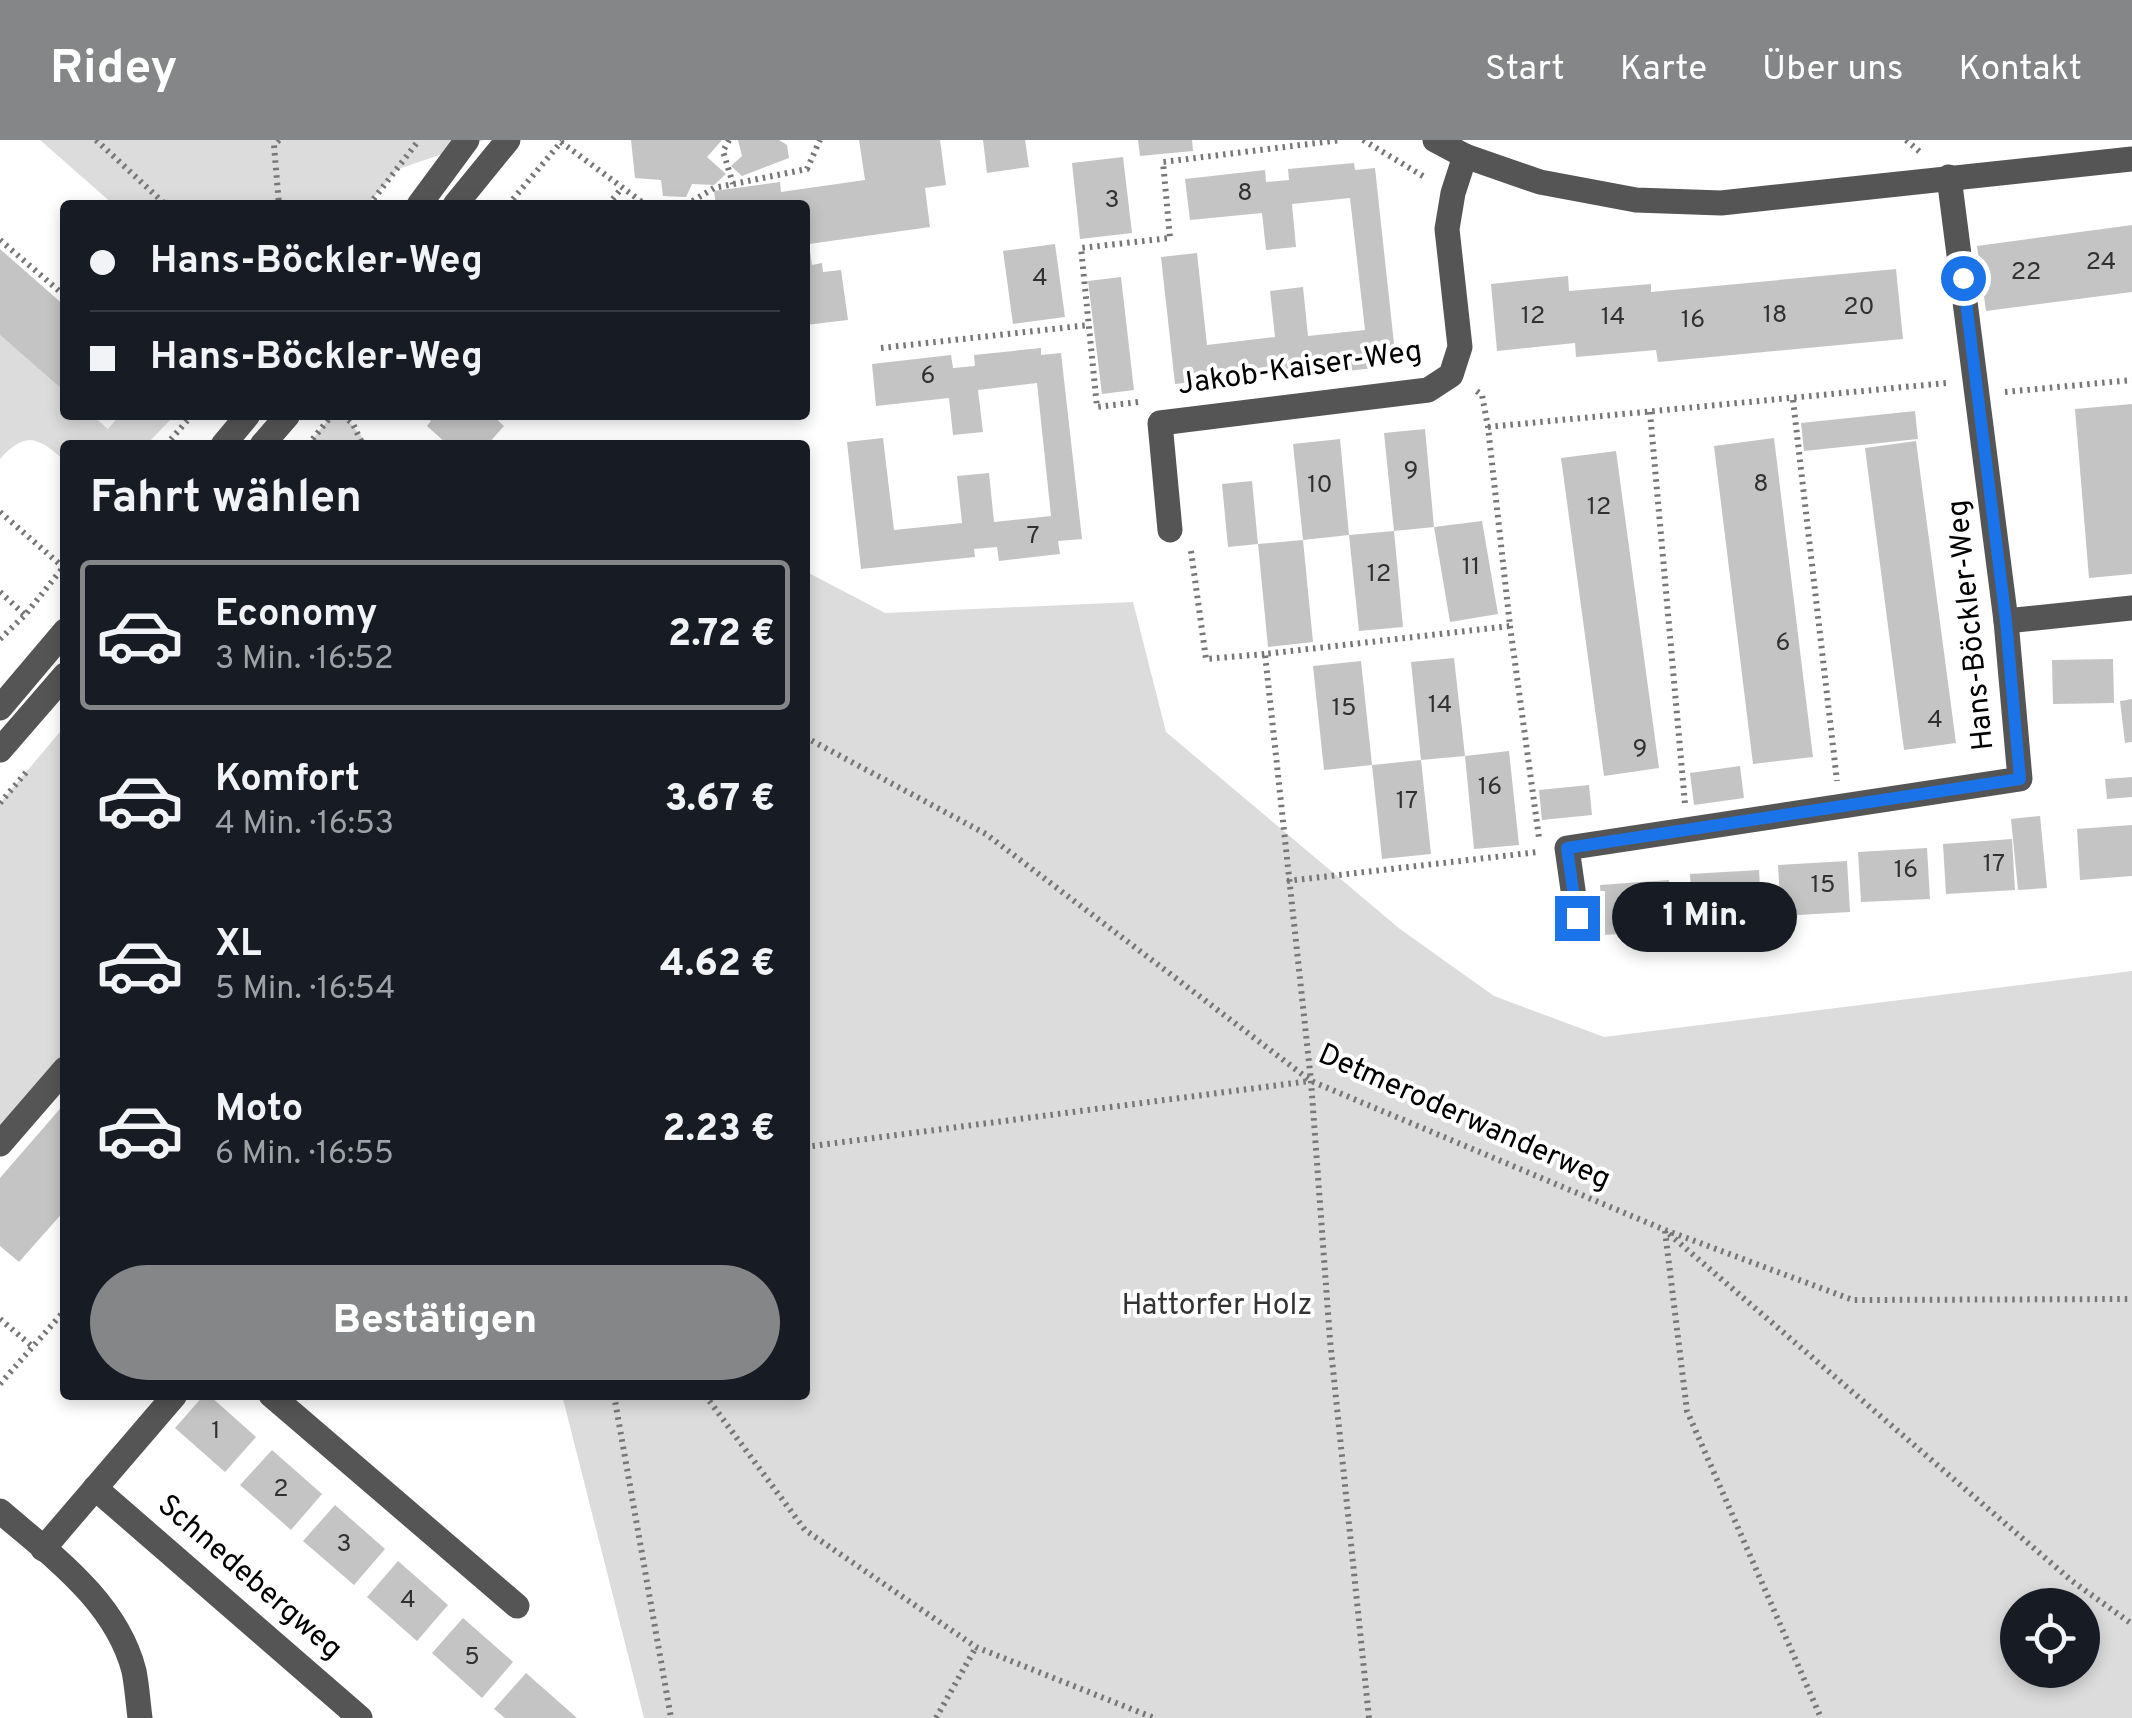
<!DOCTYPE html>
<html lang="de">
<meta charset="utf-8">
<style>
body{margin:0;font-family:Overpass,sans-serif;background:#242831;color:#f1f3f6;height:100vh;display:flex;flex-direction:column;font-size:38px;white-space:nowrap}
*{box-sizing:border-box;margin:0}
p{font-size:32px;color:#9ea1a6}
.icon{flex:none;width:55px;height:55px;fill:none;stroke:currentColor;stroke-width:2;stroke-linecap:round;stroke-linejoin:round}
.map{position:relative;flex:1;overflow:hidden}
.sheet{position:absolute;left:60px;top:300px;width:750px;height:960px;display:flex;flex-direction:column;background:#171b24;border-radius:10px;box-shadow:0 5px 15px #0003}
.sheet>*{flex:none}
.guide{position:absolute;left:60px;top:60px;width:750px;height:220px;border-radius:10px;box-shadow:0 5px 15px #0003;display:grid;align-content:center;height:220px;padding:0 30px;background:#171b24}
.buttons{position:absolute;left:2000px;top:1448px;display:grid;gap:20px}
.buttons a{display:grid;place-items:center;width:100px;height:100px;border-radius:50%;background:#171b24;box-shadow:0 5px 15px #0003;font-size:50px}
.end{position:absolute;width:45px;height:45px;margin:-22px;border:12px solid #1a73e8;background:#fff;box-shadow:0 0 0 5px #fff}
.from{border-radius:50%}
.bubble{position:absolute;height:70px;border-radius:35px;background:#171b24;box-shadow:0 5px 15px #0003;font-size:32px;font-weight:800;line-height:70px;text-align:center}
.guide b{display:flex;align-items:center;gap:35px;height:95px;font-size:38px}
.guide b+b{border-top:2px solid #363941}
.guide i{width:25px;height:25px;background:#f1f3f6}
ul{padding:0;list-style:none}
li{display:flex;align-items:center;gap:30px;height:150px;margin:0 20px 15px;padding:0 10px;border:5px solid transparent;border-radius:10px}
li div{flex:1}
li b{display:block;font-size:38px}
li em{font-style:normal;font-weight:800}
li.active{border-color:#858687}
li>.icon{width:90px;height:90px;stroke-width:1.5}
h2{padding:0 30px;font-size:45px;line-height:120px}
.primary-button{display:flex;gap:20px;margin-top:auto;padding:20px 30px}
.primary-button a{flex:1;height:115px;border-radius:60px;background:#858687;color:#fff;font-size:40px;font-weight:800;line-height:115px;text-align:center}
header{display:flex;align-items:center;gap:60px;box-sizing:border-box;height:140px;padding:0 50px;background:#858687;color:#fff}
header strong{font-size:48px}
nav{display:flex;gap:55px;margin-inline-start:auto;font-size:35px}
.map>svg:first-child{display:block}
</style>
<header>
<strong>Ridey</strong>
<nav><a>Start</a><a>Karte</a><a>Über uns</a><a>Kontakt</a></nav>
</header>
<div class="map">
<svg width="2132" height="1578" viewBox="0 0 2132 1578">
<rect width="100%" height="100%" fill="#fff"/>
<!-- green -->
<g fill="#dcdcdc" fill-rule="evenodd">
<path d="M40 0H484L398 29 367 65H114Z"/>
<path d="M0 195 65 252V275H92L108 289 120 275H175L146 305H65V321C39 298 26 290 0 319Z"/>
<path d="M332 275H343L369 305H308Z"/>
<path d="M805 431 885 473 1133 462 1166 592 1400 789 1494 856 1604 897 2132 831V1578H644L562 1255H805ZM2018 1465H2082V1530H2018Z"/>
<path d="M65 586V929L0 1003V663Z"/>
</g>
<!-- building -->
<g fill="#c4c4c4">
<path d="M631 0H722L707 17 726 34 714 45 692 44 686 57 663 56 661 40 635 38Z"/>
<path d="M738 0H779L787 5 789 18 742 36 731 26 742 16Z"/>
<path d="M859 0H940L946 45 925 48 930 87 809 104 812 125 822 123 823 132 841 130 848 180 806 185 805 65H716L714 51 780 42 781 52 865 40Z"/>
<path d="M983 0H1025L1029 27 987 33Z"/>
<path d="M1138 0H1192L1193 11 1140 16Z"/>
<path d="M1123 17 1132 93 1080 99 1072 23Z"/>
<path d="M1354 23 1355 30 1375 28 1395 213 1372 216 1374 228 1312 235 1311 222 1288 224 1289 232 1175 244 1161 117 1197 113 1207 205 1275 197 1270 151 1303 147 1308 196 1365 190 1350 58 1292 64 1296 107 1266 110 1262 73 1190 80 1185 39 1265 30 1266 42 1289 40 1288 29Z"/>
<path d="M2132 85V152L1986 171 1977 106Z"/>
<path d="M1055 104 1065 177 1013 184 1003 111Z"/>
<path d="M0 109 65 166V252L0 195Z"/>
<path d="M1896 129 1903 199 1658 222 1656 210 1576 217 1575 203 1497 211 1491 144 1568 136 1569 151 1651 144V152Z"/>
<path d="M1121 137 1134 250 1102 254 1088 141Z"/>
<path d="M1041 208V215L1061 213 1082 399 1058 401 1060 414 999 421 997 407 974 409 975 417 861 429 847 302 883 298 894 390 962 383 957 336 989 333 994 382 1051 376 1037 243 978 250 983 292 953 295 949 258 876 266 872 224 951 215 953 228 975 226 974 215Z"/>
<path d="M2132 264V434L2089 438 2075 269Z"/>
<path d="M1915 271 1918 299 1804 311 1801 283Z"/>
<path d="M424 275H492L504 286 487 305H448L427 286 431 281Z"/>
<path d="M1425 289 1434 387 1394 391 1384 293Z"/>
<path d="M1774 298 1813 617 1753 624 1714 306Z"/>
<path d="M1340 299 1349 395 1303 400 1293 304Z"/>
<path d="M1916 301 1956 603 1904 610 1865 308Z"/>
<path d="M1616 311 1659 628 1604 636 1561 318Z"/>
<path d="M1252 341 1258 404 1303 400 1313 502 1268 507 1258 404 1228 407 1222 344Z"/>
<path d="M1482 381 1498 474 1450 482 1434 387Z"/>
<path d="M1394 391 1403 487 1359 491 1349 395Z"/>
<path d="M1454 518 1465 616 1509 611 1519 705 1474 709 1465 616 1421 620 1411 522Z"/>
<path d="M2113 519 2114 563 2053 564 2052 520Z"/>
<path d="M1361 521 1372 625 1421 620 1431 714 1382 719 1372 625 1324 630 1313 526Z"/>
<path d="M2132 559V602L2125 603 2120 561Z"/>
<path d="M1740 626 1744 658 1694 665 1690 633Z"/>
<path d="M2132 637V657L2107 659 2105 639Z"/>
<path d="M1589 645 1592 675 1542 680 1539 650Z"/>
<path d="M2040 676 2047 748 2018 750 2011 679Z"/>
<path d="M2132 685V736L2080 740 2077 689Z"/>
<path d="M2012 699 2015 750 1946 754 1943 704Z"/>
<path d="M1927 708 1930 759 1861 762 1858 712Z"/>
<path d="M1847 721 1850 772 1781 776 1778 725Z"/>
<path d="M1759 730 1762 781 1693 785 1690 734Z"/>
<path d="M1669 740 1672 791 1603 795 1600 745Z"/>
<path d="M65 963V1070L19 1122 0 1106V1038Z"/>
<path d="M204 1255H209L256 1297 225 1332 175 1288Z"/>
<path d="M272 1310 322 1354 291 1390 240 1345Z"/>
<path d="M335 1365 385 1409 354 1445 303 1401Z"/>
<path d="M398 1421 448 1465 417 1501 367 1457Z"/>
<path d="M463 1478 513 1522 482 1558 432 1513Z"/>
<path d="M526 1533 577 1578H505L494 1569Z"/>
</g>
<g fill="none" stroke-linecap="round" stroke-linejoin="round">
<!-- path -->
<g stroke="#777" stroke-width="6" stroke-dasharray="2.5 5" stroke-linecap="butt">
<path d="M96 0 166 65"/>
<path d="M279 0 274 5 279 65"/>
<path d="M729 0 723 11 733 44"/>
<path d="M1363 0 1426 38"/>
<path d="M1906 0 1920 12"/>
<path d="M561 2 646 65"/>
<path d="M369 65 419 0"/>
<path d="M508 65 562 1"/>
<path d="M608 65 621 49"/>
<path d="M686 65 714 48 807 29 820 0"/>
<path d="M0 100 65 156"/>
<path d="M881 208 1089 185"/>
<path d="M2005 252 2132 240"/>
<path d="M1793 260 1837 641"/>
<path d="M1138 262 1097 267 1081 108 1170 98 1163 22 1341 0"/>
<path d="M1650 272 1685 664"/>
<path d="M343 275 353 284 363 305"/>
<path d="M1488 287 1946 243"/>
<path d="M166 305 192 275"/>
<path d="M308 305 332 275"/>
<path d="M0 372 63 427"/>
<path d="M1191 411 1206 519 1265 514"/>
<path d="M0 452 25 475"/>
<path d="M1510 486 1539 698"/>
<path d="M0 499 25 475 65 425"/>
<path d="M805 597 986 694 1311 941 1665 1090 1853 1160 2132 1159"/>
<path d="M0 663 29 629"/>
<path d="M1287 741 1538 712"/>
<path d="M805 1007 1310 941"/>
<path d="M1665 1091 1687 1271 1821 1578"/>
<path d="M1669 1094 2072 1441 2132 1484"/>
<path d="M0 1179 33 1207"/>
<path d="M0 1244 65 1170"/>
<path d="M614 1255 671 1578"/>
<path d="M705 1255 805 1390 976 1507 1154 1578"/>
<path d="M936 1578 976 1507"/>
<path d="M1369 1578 1330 1200 1311 941 1265 514 1510 486 1488 287 1482 255 1474 249"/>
</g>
<!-- minor -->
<g stroke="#555" stroke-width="25">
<path d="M1435 0 1465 16 1540 42 1636 60 1721 63 2132 19"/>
<path d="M419 65 467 0"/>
<path d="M455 65 508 0"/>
<path d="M223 305 248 275"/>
<path d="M262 305 288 275"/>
<path d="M1170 390 1160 283 1428 250 1451 235 1460 207 1447 89 1453 53 1465 16"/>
<path d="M2006 481 2132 468"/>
<path d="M0 568 65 491"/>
<path d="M0 610 65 535"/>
<path d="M1577 778 1567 708 2020 639 2006 481 1949 37"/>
<path d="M0 1004 65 929"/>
<path d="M271 1255 517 1466"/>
<path d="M95 1348 360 1578"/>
<path d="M0 1371C52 1416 116 1461 134 1531 137 1546 138 1563 140 1578"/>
<path d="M43 1409 175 1255"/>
</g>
</g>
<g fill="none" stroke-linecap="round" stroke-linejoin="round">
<!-- route -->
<path stroke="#1a73e8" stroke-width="12" d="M1577 778 1567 708 2020 639 2006 481 1963 138"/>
</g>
<g text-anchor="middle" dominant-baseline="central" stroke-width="8" stroke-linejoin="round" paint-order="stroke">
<!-- number labels -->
<g font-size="25" fill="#313131">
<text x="1245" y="54">8</text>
<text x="1112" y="61">3</text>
<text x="2101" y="123">24</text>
<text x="2026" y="133">22</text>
<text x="1040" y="139">4</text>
<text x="1859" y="168">20</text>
<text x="1775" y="176">18</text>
<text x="1533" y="177">12</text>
<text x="1613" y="178">14</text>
<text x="1693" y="181">16</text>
<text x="928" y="237">6</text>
<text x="1411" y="332">9</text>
<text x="1761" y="345">8</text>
<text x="1320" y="346">10</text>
<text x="1599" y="368">12</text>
<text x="1033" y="397">7</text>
<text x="1471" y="428">11</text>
<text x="1379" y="435">12</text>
<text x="1783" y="504">6</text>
<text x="1440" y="566">14</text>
<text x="1344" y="569">15</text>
<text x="1935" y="581">4</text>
<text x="1640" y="610">9</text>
<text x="1490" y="648">16</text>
<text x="1407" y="662">17</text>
<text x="1994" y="725">17</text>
<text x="1906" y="731">16</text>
<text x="1823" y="746">15</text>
<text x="216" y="1292">1</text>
<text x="281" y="1350">2</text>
<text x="344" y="1405">3</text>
<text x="408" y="1461">4</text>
<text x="472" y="1518">5</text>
</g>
<!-- street labels -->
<g font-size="30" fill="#000" stroke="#fff">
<text transform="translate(1300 229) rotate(-8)">Jakob-Kaiser-Weg</text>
<text transform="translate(1972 485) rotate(-96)">Hans-Böckler-Weg</text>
<text transform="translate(1464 978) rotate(24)">Detmeroderwanderweg</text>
<text transform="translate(249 1438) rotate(41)">Schnedebergweg</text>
</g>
<!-- park labels -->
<g font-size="30" fill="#333" stroke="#fff">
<text x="1217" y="1166">Hattorfer Holz</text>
</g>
</g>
</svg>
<div class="buttons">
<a><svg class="icon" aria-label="locate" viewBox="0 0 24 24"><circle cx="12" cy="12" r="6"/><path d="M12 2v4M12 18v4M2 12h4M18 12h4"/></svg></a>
</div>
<i class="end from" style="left:1963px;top:138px"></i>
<i class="end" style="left:1577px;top:778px"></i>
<div class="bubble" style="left:1612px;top:742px;width:185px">1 Min.</div>
<div class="guide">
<b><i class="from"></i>Hans-Böckler-Weg</b>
<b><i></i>Hans-Böckler-Weg</b>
</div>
<section class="sheet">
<h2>Fahrt wählen</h2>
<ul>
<li class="active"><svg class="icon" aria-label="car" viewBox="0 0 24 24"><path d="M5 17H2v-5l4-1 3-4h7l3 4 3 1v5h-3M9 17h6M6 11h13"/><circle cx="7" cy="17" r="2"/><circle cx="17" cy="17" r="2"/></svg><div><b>Economy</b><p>3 Min. · 16:52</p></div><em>2.72 €</em></li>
<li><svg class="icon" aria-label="car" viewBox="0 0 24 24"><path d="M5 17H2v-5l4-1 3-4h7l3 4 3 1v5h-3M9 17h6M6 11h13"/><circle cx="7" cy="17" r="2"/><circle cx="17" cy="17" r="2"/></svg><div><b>Komfort</b><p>4 Min. · 16:53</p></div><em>3.67 €</em></li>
<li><svg class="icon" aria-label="car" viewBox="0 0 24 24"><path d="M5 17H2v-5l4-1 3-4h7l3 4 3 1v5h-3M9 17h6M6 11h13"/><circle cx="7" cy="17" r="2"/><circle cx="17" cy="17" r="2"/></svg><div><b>XL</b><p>5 Min. · 16:54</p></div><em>4.62 €</em></li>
<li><svg class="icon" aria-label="car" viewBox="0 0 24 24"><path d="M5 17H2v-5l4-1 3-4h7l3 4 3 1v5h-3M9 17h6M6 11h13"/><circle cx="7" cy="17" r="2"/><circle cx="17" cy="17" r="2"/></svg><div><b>Moto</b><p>6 Min. · 16:55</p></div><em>2.23 €</em></li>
</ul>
<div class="primary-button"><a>Bestätigen</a></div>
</section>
</div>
